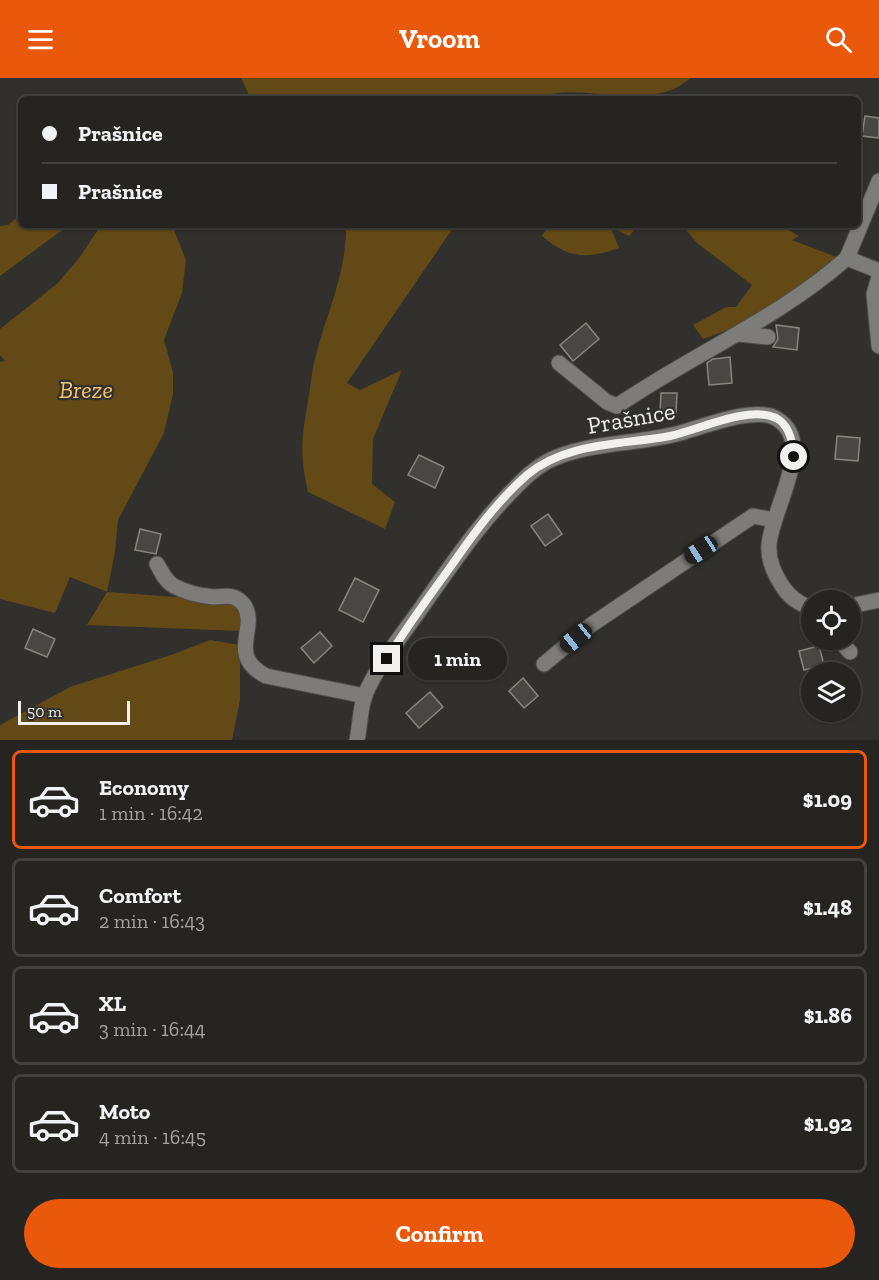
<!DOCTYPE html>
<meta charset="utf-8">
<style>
body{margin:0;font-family:"Zilla Slab",serif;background:#2e2c2a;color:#f1f3f6;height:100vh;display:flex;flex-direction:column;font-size:22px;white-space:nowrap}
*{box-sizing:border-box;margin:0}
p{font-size:20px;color:#a4a4a5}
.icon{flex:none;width:33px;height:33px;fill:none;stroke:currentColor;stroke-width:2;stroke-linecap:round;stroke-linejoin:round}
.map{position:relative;height:662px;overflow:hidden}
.drawer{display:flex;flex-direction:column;background:#262421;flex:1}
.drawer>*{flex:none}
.guide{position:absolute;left:18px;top:18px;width:843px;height:132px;border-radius:9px;box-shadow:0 2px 4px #0004,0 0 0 2px #42413f;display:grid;align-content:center;height:132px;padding:0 24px;background:#262421}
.controls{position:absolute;left:801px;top:512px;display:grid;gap:12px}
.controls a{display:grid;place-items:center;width:60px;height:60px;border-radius:50%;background:#262421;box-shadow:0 2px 4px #0004,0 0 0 2px #42413f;font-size:30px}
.scale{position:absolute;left:18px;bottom:15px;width:112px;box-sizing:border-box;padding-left:6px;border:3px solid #f1f0ee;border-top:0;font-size:16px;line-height:21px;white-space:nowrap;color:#f1f0ee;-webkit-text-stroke:4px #32302c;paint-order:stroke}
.end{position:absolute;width:27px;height:27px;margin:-14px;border:8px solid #f1f0ee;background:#111;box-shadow:0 0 0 3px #111}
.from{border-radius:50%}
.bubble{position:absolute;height:42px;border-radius:21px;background:#262421;box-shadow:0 2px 4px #0004,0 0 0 2px #42413f;font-size:20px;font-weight:700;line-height:42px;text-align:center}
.car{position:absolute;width:18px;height:36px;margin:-18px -9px;border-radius:8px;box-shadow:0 0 4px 2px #0007;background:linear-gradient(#222 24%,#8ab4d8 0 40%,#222 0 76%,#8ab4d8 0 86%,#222 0)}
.guide b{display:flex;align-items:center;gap:21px;height:57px;font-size:22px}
.guide b+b{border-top:2px solid #42413f}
.guide i{width:15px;height:15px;background:#f1f3f6}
ul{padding:10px 0 0;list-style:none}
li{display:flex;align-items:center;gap:18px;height:99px;margin:0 12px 9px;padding:0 12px;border:3px solid #42413f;border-radius:9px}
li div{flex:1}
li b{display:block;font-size:22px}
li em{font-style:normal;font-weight:700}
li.selected{border-color:#ea580c}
li>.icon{width:54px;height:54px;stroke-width:1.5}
.primary-button{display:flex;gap:12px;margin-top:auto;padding:12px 24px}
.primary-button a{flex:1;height:69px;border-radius:36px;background:#ea580c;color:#fff;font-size:24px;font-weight:700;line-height:69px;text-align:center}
header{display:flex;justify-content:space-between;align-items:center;height:78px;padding:0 24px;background:#ea580c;color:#fff;font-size:27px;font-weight:700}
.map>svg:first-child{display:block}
</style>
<header><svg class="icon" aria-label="menu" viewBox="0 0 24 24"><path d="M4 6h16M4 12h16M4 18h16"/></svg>Vroom<svg class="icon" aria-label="search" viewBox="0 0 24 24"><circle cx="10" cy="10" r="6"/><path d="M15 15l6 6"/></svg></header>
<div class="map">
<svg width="879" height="662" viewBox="0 0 879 662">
<rect width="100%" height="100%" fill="#32302c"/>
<!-- green -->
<g fill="#624916">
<path d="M241 0H690C650 38 571 0 541 21H254L250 19Z"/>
<path d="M21 136V147H69L0 198V148L8 147Z"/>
<path d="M97 147H172L186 182 182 215 164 262 173 294V316L164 355 118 442 115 474 107 514 246 524 242 553 87 547 107 514 70 499 55 535 0 521V284L5 283 0 277V251L58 205 80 179 99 150Z"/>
<path d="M346 147H455L347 305 360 312 402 292 373 361 372 406 395 424 385 451 308 414C299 375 302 360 308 322 311 309 311 295 315 281 326 236 347 195 346 147Z"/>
<path d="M549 147H639L629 158 610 148 619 170C587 181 569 181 542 158Z"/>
<path d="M651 147H780L799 158 792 162 839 180C799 213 753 245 703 261L693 247 726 229H736L752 207 697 165 683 148 675 152Z"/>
<path d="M210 562 240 567V622L232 662H0V647L70 609 174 576Z"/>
</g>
<!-- building -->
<g fill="#494743" stroke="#898682" stroke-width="1.5">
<path d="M865 38 879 40V60L862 58Z"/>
<path d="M586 245 599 261 573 283 560 267Z"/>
<path d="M776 247 799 250 797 272 773 269 778 261Z"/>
<path d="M730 279 732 305 709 307 707 285 713 281Z"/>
<path d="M661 315H677L676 335 660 334Z"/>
<path d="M837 358 860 360 858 383 835 381Z"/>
<path d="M419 377 444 389 435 410 408 397Z"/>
<path d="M548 436 562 456 545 468 531 448Z"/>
<path d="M140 451 161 456 156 476 135 472Z"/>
<path d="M355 500 379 512 363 544 339 532Z"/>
<path d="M33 551 55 561 47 579 25 570Z"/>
<path d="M320 554 332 568 314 585 301 570Z"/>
<path d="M819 568 824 587 804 592 799 573Z"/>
<path d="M523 600 538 618 524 630 509 613Z"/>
<path d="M430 614 443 629 419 650 406 635Z"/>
</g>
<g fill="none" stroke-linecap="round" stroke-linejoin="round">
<!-- minor casing -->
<g stroke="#4e4c49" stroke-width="17">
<g id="minor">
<path d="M847 180 879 103"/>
<path d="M879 199 874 216 879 268"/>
<path d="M739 256 768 259"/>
<path d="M559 285 607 324 617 328C693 276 778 241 847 180L879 193"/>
<path d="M157 486C161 493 166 504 174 508 185 514 201 518 214 519 220 519 228 517 233 519 237 520 242 524 244 527 259 550 226 577 266 598L365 618"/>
<path d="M850 528 879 522"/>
<path d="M838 561 850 574"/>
<path d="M544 586 591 547 753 438 774 442"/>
<path d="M357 662C360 648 360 631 365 617 375 591 402 557 419 533 448 492 475 451 510 415 522 403 533 391 548 383 590 363 637 367 680 355 703 349 756 327 777 341 817 365 771 432 769 467 768 481 774 495 781 506 788 518 798 526 812 530"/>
</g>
</g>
<!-- minor -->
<use href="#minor" stroke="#7e7c78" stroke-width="15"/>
</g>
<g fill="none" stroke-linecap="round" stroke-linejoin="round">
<!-- route -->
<path stroke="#f1f0ee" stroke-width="8" d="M387 581C406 550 427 521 449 491 472 458 496 424 527 397 566 364 622 367 670 358 699 352 748 327 776 340 790 347 793 365 794 379"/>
</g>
<g text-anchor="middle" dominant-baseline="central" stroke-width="4.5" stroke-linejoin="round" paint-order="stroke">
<!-- park labels -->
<g font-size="24" font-style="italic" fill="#f4c46b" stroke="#32302c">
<text x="86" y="311">Breze</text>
</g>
<!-- street labels -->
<g font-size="24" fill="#f1f0ee" stroke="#32302c">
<text transform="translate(631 340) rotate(-10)">Prašnice</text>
</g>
</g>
</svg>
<div class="controls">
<a><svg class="icon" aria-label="locate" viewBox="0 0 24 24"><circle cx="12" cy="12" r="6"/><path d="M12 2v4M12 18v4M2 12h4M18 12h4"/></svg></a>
<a><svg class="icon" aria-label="layers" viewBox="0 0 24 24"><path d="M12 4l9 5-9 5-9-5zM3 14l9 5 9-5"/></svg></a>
</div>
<div class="scale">50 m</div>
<i class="end from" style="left:794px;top:379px"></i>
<i class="end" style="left:387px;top:581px"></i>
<div class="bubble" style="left:408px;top:560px;width:99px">1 min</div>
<i class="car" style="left:701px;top:472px;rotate:237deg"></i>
<i class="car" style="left:576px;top:560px;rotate:231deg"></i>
<div class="guide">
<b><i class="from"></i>Prašnice</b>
<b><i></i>Prašnice</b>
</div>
</div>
<section class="drawer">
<ul>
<li class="selected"><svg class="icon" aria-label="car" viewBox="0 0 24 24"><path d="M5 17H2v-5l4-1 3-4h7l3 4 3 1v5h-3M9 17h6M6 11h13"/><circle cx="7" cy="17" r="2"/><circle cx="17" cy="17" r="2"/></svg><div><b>Economy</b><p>1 min · 16:42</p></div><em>$1.09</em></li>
<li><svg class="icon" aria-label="car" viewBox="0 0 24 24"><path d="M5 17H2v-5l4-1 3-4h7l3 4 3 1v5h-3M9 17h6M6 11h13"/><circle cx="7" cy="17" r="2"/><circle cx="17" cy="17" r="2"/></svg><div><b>Comfort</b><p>2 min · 16:43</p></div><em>$1.48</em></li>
<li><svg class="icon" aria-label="car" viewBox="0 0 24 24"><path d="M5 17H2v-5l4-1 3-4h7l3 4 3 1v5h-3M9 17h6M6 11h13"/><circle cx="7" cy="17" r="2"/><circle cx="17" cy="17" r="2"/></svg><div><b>XL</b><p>3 min · 16:44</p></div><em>$1.86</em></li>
<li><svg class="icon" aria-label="car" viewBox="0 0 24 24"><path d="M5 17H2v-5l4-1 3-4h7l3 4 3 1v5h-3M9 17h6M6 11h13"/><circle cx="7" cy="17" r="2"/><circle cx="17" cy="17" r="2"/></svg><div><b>Moto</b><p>4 min · 16:45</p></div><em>$1.92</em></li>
</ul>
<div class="primary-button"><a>Confirm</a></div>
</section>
